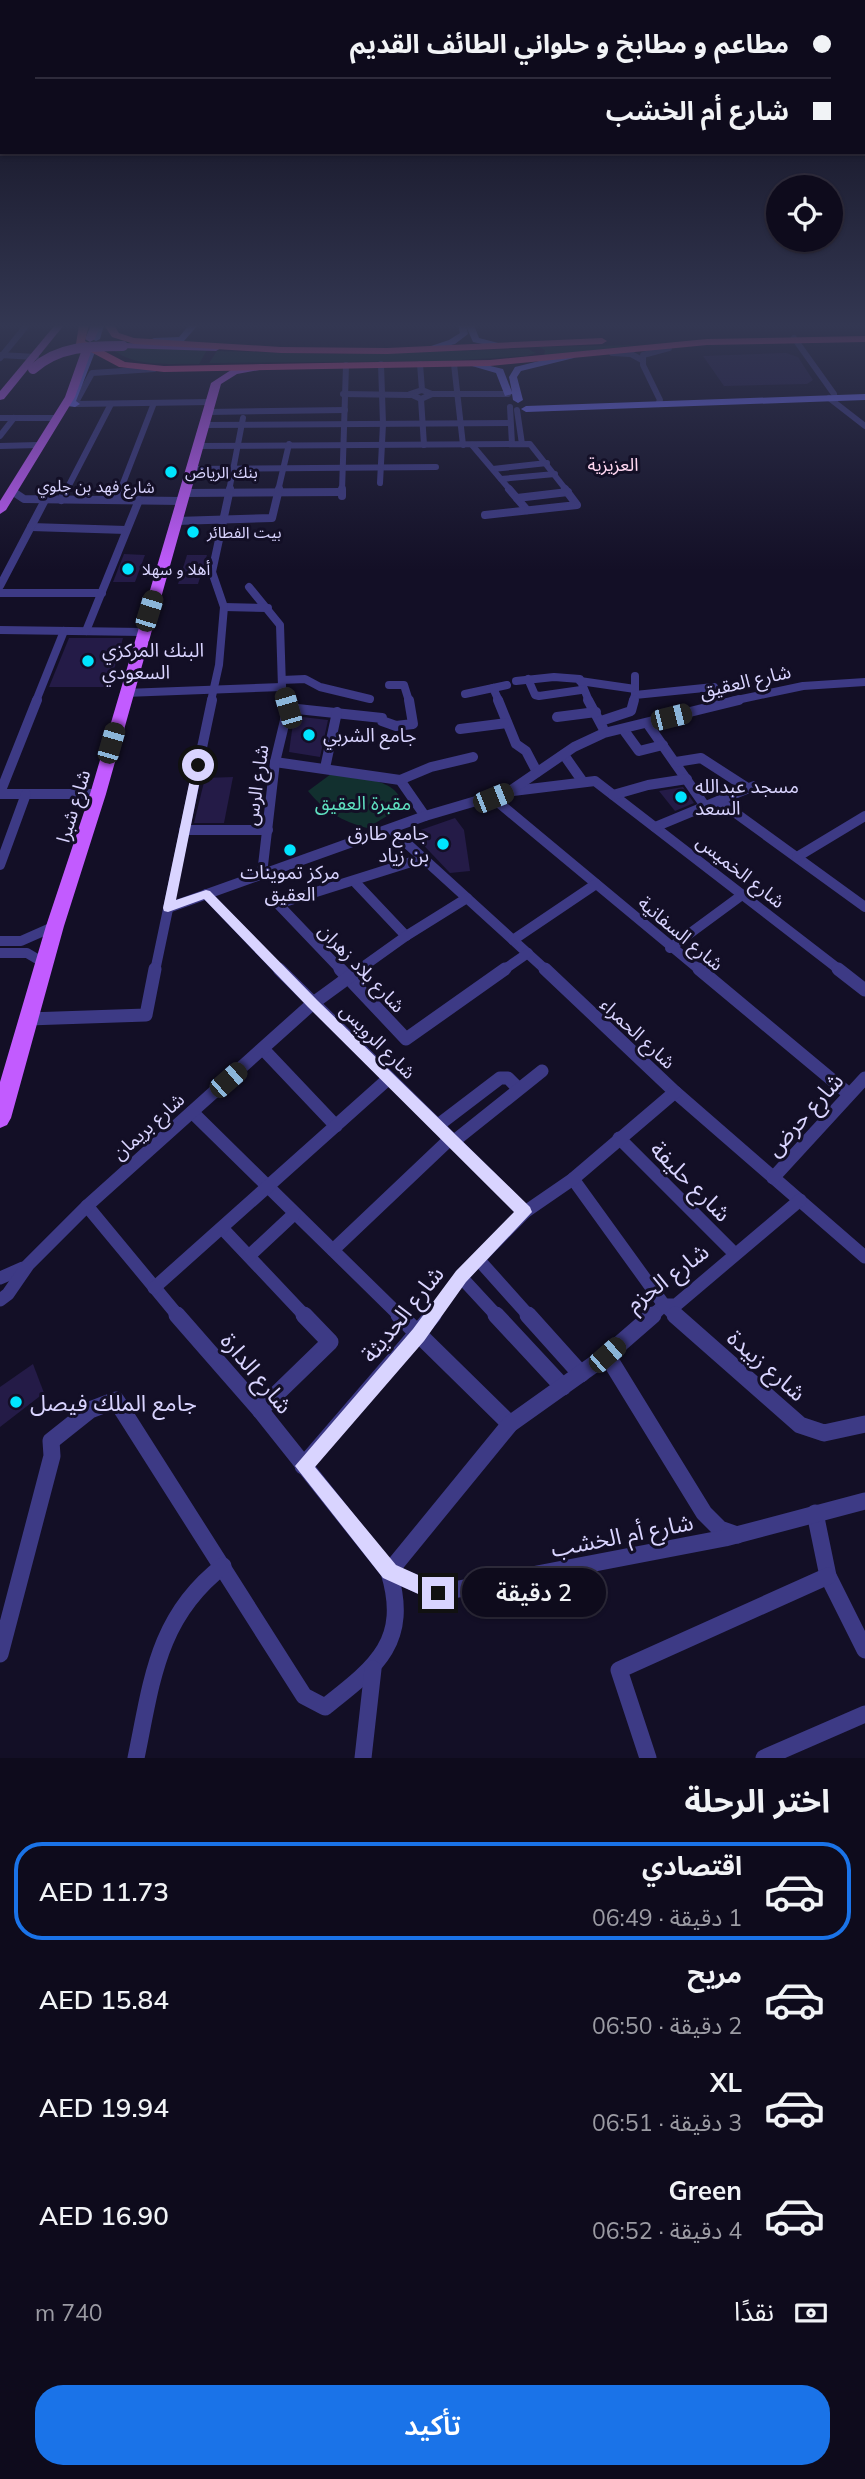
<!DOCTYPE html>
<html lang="ar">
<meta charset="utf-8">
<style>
body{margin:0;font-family:Mulish,"Noto Sans Arabic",sans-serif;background:#171425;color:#f1f3f6;direction:rtl;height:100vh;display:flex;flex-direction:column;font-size:26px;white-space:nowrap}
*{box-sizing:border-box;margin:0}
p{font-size:23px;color:#9b9ba3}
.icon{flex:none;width:38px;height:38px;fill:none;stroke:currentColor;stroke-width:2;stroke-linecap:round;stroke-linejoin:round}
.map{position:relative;height:1758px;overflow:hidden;direction:ltr}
.panel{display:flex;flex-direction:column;background:#0e0b1c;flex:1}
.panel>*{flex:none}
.hud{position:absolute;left:0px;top:0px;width:866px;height:154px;box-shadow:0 2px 5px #0004,0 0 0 2px #2e2b3b;direction:rtl;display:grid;align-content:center;height:154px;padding:0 35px;background:#0e0b1c}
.controls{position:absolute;left:766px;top:175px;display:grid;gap:14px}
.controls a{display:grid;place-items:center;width:77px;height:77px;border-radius:50%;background:#0e0b1c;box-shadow:0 2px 5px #0004,0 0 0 2px #2e2b3b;font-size:35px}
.end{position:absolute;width:32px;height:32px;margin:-16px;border:9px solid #d9d4ff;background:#111;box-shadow:0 0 0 4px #111}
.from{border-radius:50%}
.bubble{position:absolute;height:49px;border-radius:24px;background:#0e0b1c;box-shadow:0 2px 5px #0004,0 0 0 2px #2e2b3b;font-size:23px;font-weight:600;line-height:49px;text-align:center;direction:rtl}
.car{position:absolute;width:21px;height:42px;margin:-21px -10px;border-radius:9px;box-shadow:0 0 5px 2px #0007;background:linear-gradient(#222 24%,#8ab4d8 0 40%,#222 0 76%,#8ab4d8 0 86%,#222 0)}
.hud b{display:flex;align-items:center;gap:24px;height:66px;font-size:26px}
.hud b+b{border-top:2px solid #2e2b3b}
.hud i{width:18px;height:18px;background:#f1f3f6}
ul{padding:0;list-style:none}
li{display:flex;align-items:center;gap:21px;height:98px;margin:0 14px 10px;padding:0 21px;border:4px solid transparent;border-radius:28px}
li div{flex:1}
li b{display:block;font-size:26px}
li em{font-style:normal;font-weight:600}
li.selected{border-color:#1a73e8}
li>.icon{width:63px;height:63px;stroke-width:1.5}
h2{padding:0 35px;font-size:32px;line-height:84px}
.pay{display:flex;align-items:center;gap:18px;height:77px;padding:0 35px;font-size:26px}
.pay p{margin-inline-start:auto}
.primary-button{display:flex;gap:14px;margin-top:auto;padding:14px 35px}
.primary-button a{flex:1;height:80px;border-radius:28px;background:#1a73e8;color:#fff;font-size:28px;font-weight:600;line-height:80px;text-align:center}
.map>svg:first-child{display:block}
</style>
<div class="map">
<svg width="865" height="1758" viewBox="0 0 865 1758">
<rect width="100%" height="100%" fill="#130f26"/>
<!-- green -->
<g fill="#12302f">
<path d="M637 345 544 356 545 350 539 347Z"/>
<path d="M118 348 207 350 199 364C170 363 135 368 112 349Z"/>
<path d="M528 349 536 353 526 356 444 361 209 363 217 351 328 354Z"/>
<path d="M331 774C353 778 402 777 402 807L367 828C342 821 325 812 308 791Z"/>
</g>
<!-- building -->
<g fill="#241b47">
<path d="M786 353 798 357 813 380 807 384 724 386 703 356Z"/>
<path d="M124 554 145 555 135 582H113Z"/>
<path d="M187 555H207L198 584H178Z"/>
<path d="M69 638H123L109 687H49Z"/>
<path d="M294 716 328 720 320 757 289 752Z"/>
<path d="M233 777 224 823H194L205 778Z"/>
<path d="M683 787 694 803 675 811 659 791Z"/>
<path d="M455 818 464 830 470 871 450 873 412 833Z"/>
<path d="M33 1364 44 1393 0 1427V1387Z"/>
</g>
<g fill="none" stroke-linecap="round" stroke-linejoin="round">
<!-- street-far4 -->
<g stroke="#3d3a85" stroke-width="6">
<path d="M794 338 834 394"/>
<path d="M612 353 631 354 642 360"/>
<path d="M0 355 36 357"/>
<path d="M0 358 27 325"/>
<path d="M420 364 422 390"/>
<path d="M454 364 463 445"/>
<path d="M154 369 92 373 75 404 210 402"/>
<path d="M422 390 432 394 421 399 410 394Z"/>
<path d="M343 394 410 395"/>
<path d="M432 394H508"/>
<path d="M829 398 865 426"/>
<path d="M421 399 424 445"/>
<path d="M658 404 660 400 643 365V355L669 348"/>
<path d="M510 407 512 444"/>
<path d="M517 410 522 444"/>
<path d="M207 412 345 410"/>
<path d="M0 418H56"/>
<path d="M204 425 509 423"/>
<path d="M0 436 14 418"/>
<path d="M472 445 511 491"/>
<path d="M0 446 38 445"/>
<path d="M196 446 530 444 567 491"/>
<path d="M190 469 436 467"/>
<path d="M493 469 547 463"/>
<path d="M501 479 555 474"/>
<path d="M380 483 383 424 381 364"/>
<path d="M66 491 111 404"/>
<path d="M120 491 154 403"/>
<path d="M229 491 243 418"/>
<path d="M278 491 289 444"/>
<path d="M342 491 346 365"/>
</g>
<!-- street-far3 -->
<g stroke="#3d3a85" stroke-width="8">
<path d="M509 489 527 510"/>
<path d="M12 491 24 499 182 501"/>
<path d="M184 493 342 492"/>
<path d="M342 496V489"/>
<path d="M517 498 568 492"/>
<path d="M61 500 67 489"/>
<path d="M116 500 120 489"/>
<path d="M485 515 577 505 565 489"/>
<path d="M176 521 272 518 279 489"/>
<path d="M31 527 126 530"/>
<path d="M0 586 45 500"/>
<path d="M249 587 280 625 282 687 286 701"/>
<path d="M0 593H102"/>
<path d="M224 607 268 608"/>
<path d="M0 630 143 632"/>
<path d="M86 631 139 500"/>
<path d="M635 676V695"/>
<path d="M528 679 535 695 539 696 581 690"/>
<path d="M282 680 305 679 320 687 370 699"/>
<path d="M516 681 554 677 580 679 589 701"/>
<path d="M580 681 635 689"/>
<path d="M389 685H404L409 701"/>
<path d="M493 688 499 701"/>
<path d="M125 693 282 687"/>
<path d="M465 694 507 685"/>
<path d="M36 701 64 631"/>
<path d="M211 701 219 665 224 607 212 572 230 489"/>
<path d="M633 701 635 695 714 687"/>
<path d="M732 701 803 686 865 682"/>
</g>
<!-- street-far2 -->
<g stroke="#3d3a85" stroke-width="10">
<path d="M498 700 516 744 526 751 537 772"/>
<path d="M588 700 603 728"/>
<path d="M288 708 382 718V721L396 726 413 724 409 700"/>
<path d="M557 717 596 712"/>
<path d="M601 721 631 711 634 700"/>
<path d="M647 723 705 806"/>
<path d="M460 729 507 723"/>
<path d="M623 729 639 751 663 745"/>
<path d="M564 755 583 782"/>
<path d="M275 762 400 780 425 816"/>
<path d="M676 762 701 758 749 789"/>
<path d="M325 768 337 712"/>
<path d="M400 780 431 767 473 757"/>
<path d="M513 791 595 781 841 971"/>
<path d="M0 793 37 700"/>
<path d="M0 794H98"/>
<path d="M613 795 648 785 687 779"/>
<path d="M493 798 701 971"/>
<path d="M719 801 865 907"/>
<path d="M655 827 754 786"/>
<path d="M391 829 547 971"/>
<path d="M184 830H268"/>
<path d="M797 857 865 816"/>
<path d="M0 865 26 794"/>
<path d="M262 874 275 762 288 708 286 700"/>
<path d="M354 881 406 936"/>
<path d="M206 894 280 971"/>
<path d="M168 908 425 816 510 791 574 747 604 733 739 700"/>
<path d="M513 940 596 884"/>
<path d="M0 941H21L55 926"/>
<path d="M670 948 742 895"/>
<path d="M0 953H27L44 963"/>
<path d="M155 971 212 700"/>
<path d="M342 971 278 904 424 858"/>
<path d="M357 971 406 936 467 898"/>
<path d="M502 971 528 953"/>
</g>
<!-- street-far1 -->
<g stroke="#3d3a85" stroke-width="13">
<path d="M279 969 525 1212"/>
<path d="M340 969 406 1039 505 969"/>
<path d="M545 969 675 1092 865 1257"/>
<path d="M699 969 849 1094"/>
<path d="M838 969 865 990"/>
<path d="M28 1019 146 1015 155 969"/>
<path d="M263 1049 336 1126"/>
<path d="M192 1112 401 1317"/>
<path d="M437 1126 500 1078H508L518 1088"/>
<path d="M619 1138 734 1253"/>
<path d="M453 1142 542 1071"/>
<path d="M773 1178 865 1078"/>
<path d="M573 1179 664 1305 677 1317"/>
<path d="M87 1206 179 1317"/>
<path d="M222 1228 306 1317"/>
<path d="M333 1250 450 1139"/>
<path d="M249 1256 294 1214"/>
<path d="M478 1259 530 1317"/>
<path d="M461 1277 498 1317"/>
<path d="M0 1278 23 1268"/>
<path d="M154 1288 388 1079"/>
<path d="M0 1300 8 1294 28 1265 87 1206 312 1004 360 969"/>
<path d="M432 1317 461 1277 525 1212 573 1179 675 1092"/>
<path d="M651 1317 664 1305H676L800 1200"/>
</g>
<!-- street -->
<g stroke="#3d3a85" stroke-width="17">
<path d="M399 1315 510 1424"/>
<path d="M496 1315 563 1387"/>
<path d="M528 1315 581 1374"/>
<path d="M675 1315 800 1425 824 1433 865 1424"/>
<path d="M607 1355 704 1513 720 1529 737 1535"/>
<path d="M260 1410 330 1342 304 1315"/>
<path d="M303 1466 433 1315"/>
<path d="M815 1513 828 1576 865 1650"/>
<path d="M389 1572 510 1424 607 1355 653 1315"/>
<path d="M389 1572 438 1593 725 1538 865 1501"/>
<path d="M0 1654 52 1456 51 1441 90 1410 116 1400 304 1696 325 1707C376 1667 410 1642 389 1572L260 1410 177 1315"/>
<path d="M136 1758C152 1681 157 1617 223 1566"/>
<path d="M363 1758 373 1669"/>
<path d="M648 1758 619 1670 828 1576"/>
<path d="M764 1758 865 1714"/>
</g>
<!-- secondary -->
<g fill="#6f6bff" fill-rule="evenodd">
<path d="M96 325H104L100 339 96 341 92 339Z"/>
<path d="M189 325H198L184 341 154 342 150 340 154 338 179 337Z"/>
<path d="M458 325H474L479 338 506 345 502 348 473 342 466 326 468 334 455 344 428 351V347L449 340 460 333Z"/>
<path d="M88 350 95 352 76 401 80 404 75 407 67 406Z"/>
<path d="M571 353 575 356 574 358 521 371 517 377 523 400 518 403 513 400 512 394 505 396 496 373 465 364 469 361 503 369 512 392 509 377 515 367Z"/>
<path d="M865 394V400L526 412 521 409 526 406Z"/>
</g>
<!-- primary -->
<g fill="#c25bff" fill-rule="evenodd">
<path d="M55 325H64L4 399 0 400V391Z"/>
<path d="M91 325H100L95 339 90 342 85 339Z"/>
<path d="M123 343 216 345 221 348 216 351 120 348 118 346Z"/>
<path d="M86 349 91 352 75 397 6 510 0 514V501L65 397 81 352Z"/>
<path d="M262 364 265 365V369L237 374 221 384 106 794 64 926 11 1118 7 1125 0 1128V1082L46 926 90 794 211 383 231 370Z"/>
</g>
<!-- highway -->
<g fill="#ff4fa3" fill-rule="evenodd">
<path d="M79 325H89L85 341 125 362 164 366 490 360 707 339 865 336V342L707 345 490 366 164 372 119 367 76 344Z"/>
<path d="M104 325H114L119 333 134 338 281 347 387 348 602 338 607 341 602 344 387 354 281 353 134 344 112 337Z"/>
</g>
<!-- primary-bridge -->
<path stroke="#c25bff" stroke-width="10" d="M33 369C59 346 90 346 123 346"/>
</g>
<!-- sky -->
<linearGradient id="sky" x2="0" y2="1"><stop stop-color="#0a0815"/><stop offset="0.57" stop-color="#333752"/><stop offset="1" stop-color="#333752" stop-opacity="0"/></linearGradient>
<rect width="865" height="571" fill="url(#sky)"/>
<!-- route -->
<path fill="#d9d4ff" d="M198 761 203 765 176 900 206 890 210 891 317 1000 530 1207 532 1212 466 1282 424 1341 315 1467 396 1565 445 1587 448 1593 445 1600 438 1603 383 1578 295 1466 413 1329 456 1271 514 1212 308 1007 204 899 168 912 164 911 163 908 193 765Z"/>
<!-- markers -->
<g fill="#00e5ff" stroke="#130f26" stroke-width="2.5">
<circle cx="171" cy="472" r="7"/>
<circle cx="193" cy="532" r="7"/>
<circle cx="128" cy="569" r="7"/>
<circle cx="88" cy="661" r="7"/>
<circle cx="309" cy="735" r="7"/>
<circle cx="681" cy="797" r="7"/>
<circle cx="443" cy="844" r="7"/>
<circle cx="290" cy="850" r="7"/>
<circle cx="16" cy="1402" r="7"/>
</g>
<g text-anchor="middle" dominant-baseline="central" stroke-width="6" stroke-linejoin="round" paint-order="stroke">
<!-- far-poi labels -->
<g font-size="16" fill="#d9d4ff" stroke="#130f26" text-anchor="start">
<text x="185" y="472">بنك الرياض</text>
<text x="207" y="532">بيت الفطائر</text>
<text x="142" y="569">أهلا و سهلا</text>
</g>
<!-- far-street labels -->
<g font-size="16" fill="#d9d4ff" stroke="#130f26">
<text transform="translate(96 486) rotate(1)">شارع فهد بن جلوي</text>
</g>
<!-- far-neighbourhood labels -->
<g font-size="18" fill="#ffd6f0" stroke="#130f26">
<text x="613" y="464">العزيزية</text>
</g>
<!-- poi labels -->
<g font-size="19" fill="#d9d4ff" stroke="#130f26" text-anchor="start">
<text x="102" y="650">البنك المركزي<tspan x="102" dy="22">السعودي</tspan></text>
<text x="323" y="735">جامع الشربي</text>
<text x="695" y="786">مسجد عبدالله<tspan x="695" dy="22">السعد</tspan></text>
<text x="429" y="833" text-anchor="end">جامع طارق<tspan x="429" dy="22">بن زياد</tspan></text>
<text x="290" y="872" text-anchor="middle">مركز تموينات<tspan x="290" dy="22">العقيق</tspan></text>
</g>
<!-- street labels -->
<g font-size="19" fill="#d9d4ff" stroke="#130f26">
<text transform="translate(745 681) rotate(-13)">شارع العقيق</text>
<text transform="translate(256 785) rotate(-82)">شارع الرس</text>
<text transform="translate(73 806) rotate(-73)">شارع شبرا</text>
<text transform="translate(741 871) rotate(38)">شارع الخميس</text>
<text transform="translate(681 933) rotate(40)">شارع السفانية</text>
<text transform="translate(362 968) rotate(46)">شارع بلاد زهران</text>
<text transform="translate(638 1033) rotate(43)">شارع الحمراء</text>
<text transform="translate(378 1041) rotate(45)">شارع الرويس</text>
<text transform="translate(148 1126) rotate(-42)">شارع بريمان</text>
</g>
<!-- park labels -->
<g font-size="19" fill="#5fe0c0" stroke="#130f26">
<text x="363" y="803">مقبرة العقيق</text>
</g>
<!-- near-street labels -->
<g font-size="23" fill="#d9d4ff" stroke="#130f26">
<text transform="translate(804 1114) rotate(-48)">شارع حرض</text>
<text transform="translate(691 1181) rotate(45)">شارع حليفة</text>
<text transform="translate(667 1277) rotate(-37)">شارع الحزم</text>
<text transform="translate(402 1314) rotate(-51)">شارع الحديثة</text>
<text transform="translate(767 1365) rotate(41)">شارع زبيدة</text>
<text transform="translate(257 1373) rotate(50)">شارع الدارة</text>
<text transform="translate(622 1535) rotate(-11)">شارع أم الخشب</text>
</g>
<!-- near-poi labels -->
<g font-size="23" fill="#d9d4ff" stroke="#130f26" text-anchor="start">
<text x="30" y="1402">جامع الملك فيصل</text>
</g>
</g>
</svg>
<div class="controls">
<a><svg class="icon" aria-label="locate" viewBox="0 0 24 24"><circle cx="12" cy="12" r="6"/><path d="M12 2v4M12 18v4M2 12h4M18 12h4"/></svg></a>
</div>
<i class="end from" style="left:198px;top:765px"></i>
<i class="end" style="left:438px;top:1593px"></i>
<div class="bubble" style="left:462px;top:1568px;width:144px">2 دقيقة</div>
<i class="car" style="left:149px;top:611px;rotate:17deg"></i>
<i class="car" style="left:288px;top:708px;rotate:344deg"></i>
<i class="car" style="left:671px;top:717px;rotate:76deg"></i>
<i class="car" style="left:111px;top:743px;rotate:16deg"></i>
<i class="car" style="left:493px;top:798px;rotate:68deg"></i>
<i class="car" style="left:228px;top:1080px;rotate:49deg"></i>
<i class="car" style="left:607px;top:1355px;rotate:49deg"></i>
<div class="hud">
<b><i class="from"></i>مطاعم و مطابخ و حلواني الطائف القديم</b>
<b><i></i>شارع أم الخشب</b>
</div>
</div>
<section class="panel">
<h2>اختر الرحلة</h2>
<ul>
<li class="selected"><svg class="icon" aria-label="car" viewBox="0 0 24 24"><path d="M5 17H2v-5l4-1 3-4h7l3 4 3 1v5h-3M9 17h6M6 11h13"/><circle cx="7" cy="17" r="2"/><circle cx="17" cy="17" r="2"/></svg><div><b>اقتصادي</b><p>1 دقيقة · 06:49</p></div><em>AED 11.73</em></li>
<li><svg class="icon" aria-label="car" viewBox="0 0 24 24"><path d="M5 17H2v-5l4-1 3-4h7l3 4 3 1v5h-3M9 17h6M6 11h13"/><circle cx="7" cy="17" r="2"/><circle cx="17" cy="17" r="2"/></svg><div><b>مريح</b><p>2 دقيقة · 06:50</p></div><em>AED 15.84</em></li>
<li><svg class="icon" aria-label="car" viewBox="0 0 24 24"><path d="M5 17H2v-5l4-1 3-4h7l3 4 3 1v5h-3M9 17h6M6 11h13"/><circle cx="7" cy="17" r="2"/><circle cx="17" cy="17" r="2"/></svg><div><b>XL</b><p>3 دقيقة · 06:51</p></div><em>AED 19.94</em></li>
<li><svg class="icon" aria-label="car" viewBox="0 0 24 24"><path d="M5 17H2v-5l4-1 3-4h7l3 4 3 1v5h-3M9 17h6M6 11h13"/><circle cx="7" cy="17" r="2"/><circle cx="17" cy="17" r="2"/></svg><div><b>Green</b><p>4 دقيقة · 06:52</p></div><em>AED 16.90</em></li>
</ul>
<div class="pay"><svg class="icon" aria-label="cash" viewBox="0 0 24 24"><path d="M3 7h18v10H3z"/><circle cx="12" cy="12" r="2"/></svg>نقدًا<p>740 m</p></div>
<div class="primary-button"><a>تأكيد</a></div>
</section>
